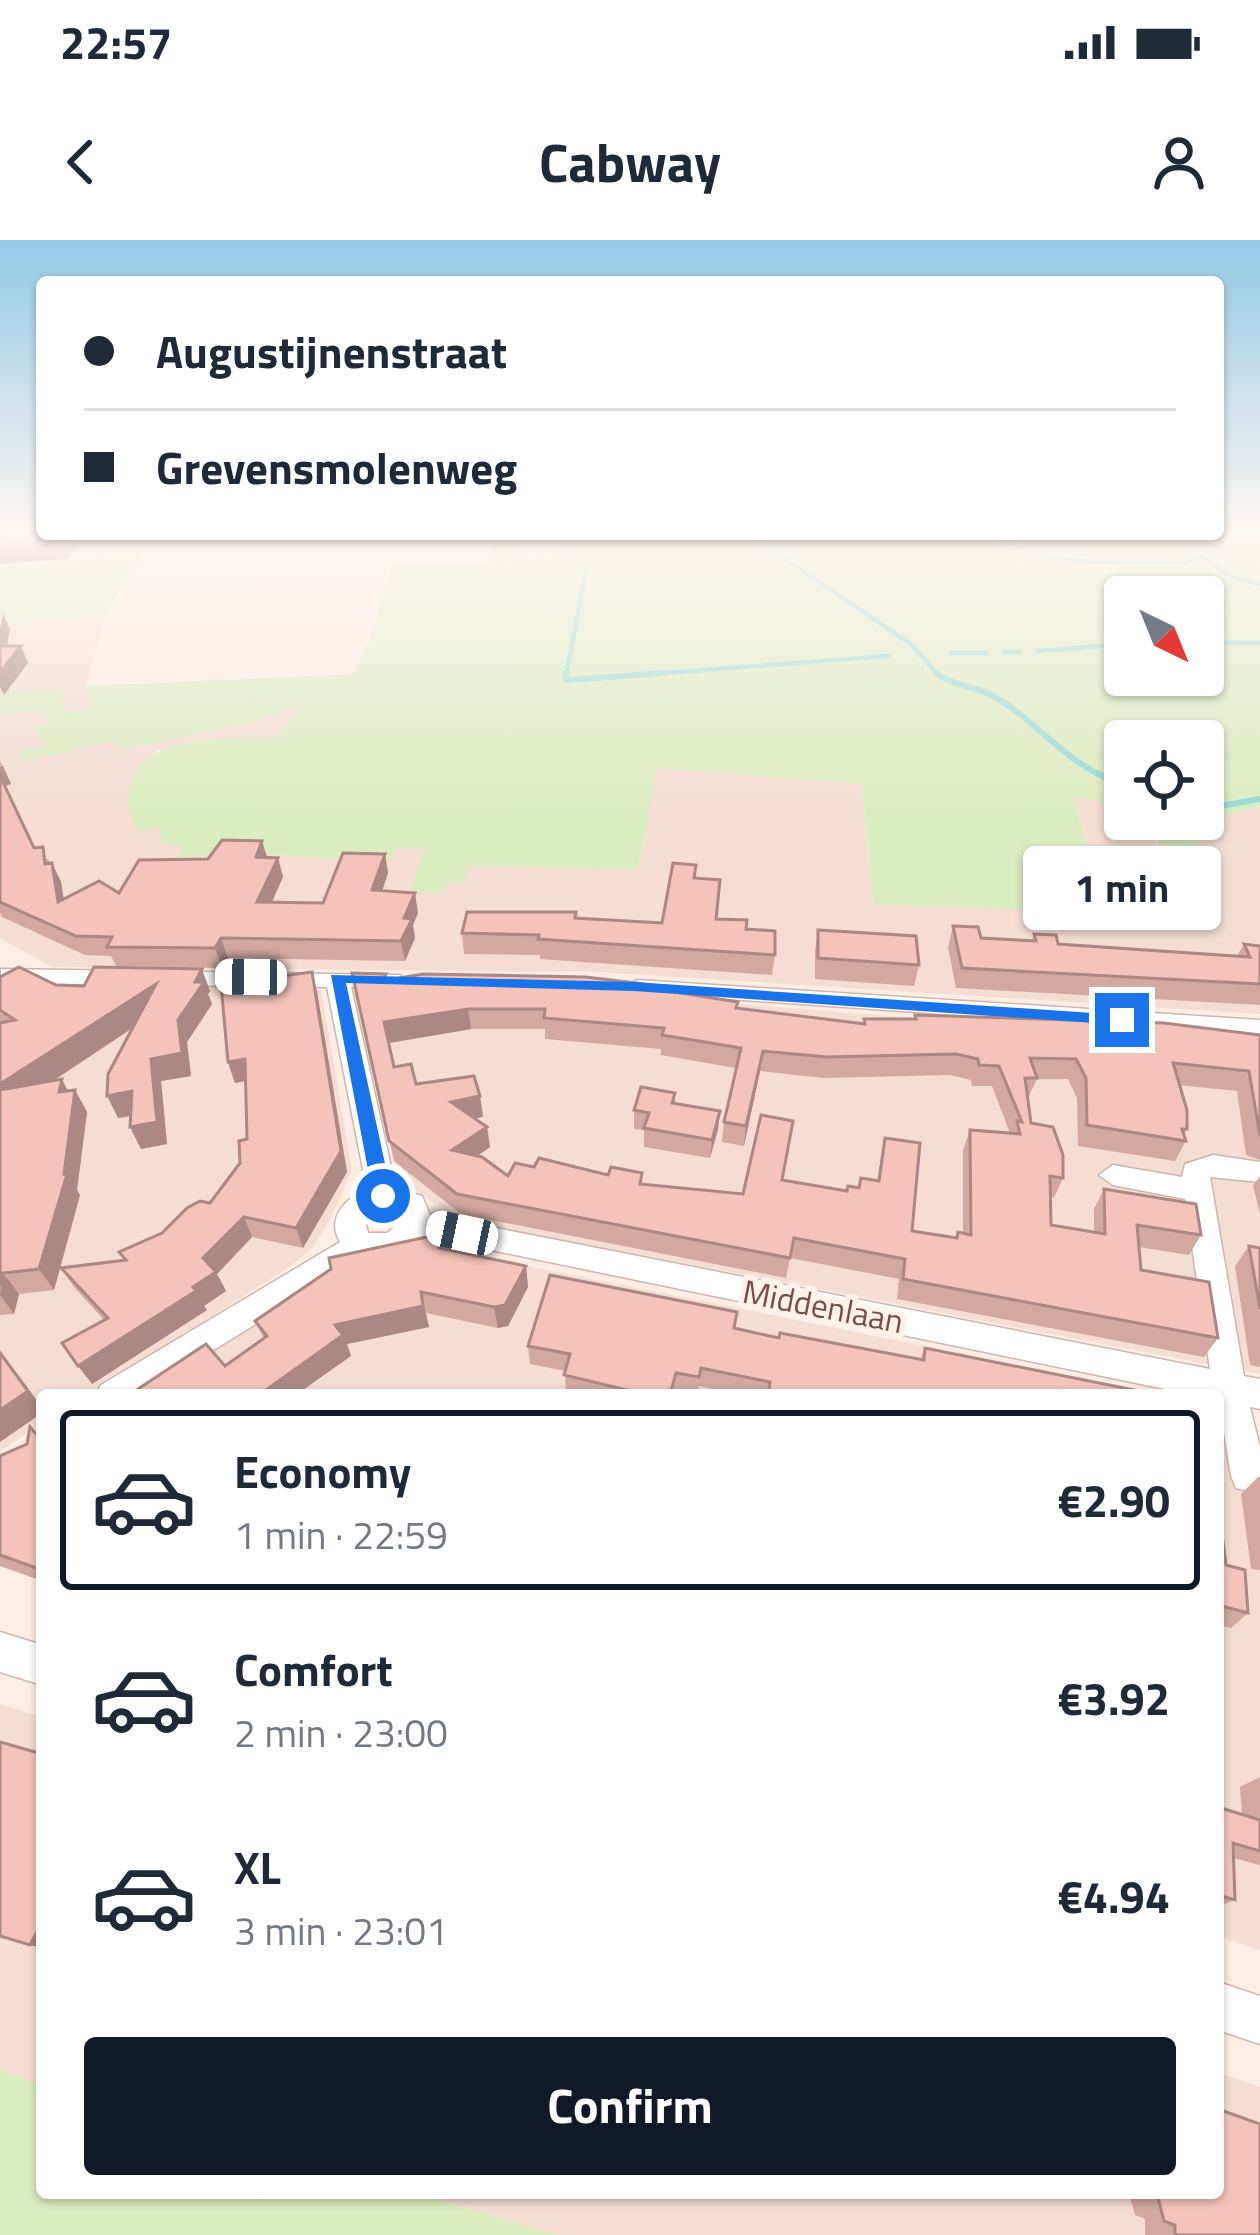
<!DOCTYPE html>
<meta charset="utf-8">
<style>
body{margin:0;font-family:"Titillium Web",sans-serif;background:#f2f2f3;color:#1f2937;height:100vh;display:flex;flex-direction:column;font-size:45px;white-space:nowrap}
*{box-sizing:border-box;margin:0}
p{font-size:39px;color:#747a83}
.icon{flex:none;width:66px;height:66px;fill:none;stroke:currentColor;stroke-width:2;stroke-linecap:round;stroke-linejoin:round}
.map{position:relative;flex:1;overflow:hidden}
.details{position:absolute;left:36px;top:1149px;width:1188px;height:810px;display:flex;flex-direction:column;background:#fff;border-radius:12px;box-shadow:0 3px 9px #0004}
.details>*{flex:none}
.hud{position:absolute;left:36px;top:36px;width:1188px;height:264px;border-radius:12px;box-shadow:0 3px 9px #0004;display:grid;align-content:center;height:264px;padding:0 48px;background:#fff}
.needle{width:78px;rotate:137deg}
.tools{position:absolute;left:1104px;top:336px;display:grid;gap:24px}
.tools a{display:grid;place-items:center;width:120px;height:120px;border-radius:12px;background:#fff;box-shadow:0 3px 9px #0004;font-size:60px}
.end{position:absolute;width:54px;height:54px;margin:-27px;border:15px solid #1a73e8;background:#fff;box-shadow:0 0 0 6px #fff}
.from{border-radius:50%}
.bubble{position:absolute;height:84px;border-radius:12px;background:#fff;box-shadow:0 3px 9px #0004;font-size:39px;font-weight:700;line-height:84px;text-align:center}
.car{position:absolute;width:36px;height:72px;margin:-36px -18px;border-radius:15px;box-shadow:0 0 9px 3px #0007;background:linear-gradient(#fff 24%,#345 0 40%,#fff 0 76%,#345 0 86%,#fff 0)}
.hud b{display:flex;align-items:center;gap:42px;height:114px;font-size:45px}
.hud b+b{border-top:3px solid #e0e1e3}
.hud i{width:30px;height:30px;background:#1f2937}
ul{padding:21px 0 0;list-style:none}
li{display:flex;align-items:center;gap:36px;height:180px;margin:0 24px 18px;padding:0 24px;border:6px solid transparent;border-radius:12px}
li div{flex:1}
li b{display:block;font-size:45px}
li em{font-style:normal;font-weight:700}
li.on{border-color:#111827}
li>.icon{width:108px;height:108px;stroke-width:1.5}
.primary-button{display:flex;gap:24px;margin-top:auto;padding:24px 48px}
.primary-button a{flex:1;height:138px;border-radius:12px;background:#111827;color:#fff;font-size:48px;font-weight:700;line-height:138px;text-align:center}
.status{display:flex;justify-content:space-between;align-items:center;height:84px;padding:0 60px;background:#fff;direction:ltr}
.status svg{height:33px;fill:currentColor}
header{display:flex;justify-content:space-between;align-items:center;height:156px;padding:0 48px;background:#fff;font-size:54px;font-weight:700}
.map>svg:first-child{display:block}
</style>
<div class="status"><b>22:57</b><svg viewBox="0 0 49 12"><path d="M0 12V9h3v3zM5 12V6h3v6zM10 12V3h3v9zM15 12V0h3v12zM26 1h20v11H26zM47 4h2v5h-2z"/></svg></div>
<header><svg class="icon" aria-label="back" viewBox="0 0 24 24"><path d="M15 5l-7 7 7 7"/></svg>Cabway<svg class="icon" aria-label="person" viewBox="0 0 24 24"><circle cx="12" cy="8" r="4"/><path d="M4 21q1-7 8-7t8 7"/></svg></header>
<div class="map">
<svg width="1260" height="1995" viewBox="0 0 1260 1995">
<rect width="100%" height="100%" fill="#fdede3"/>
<!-- residential -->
<g fill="#f5ddd1">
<path d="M105 375 86 447 92 469 63 473 62 449 8 450 0 459V386Z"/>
<path d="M287 469 300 471 274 497 195 502 157 510 136 531 138 592 159 587 185 607 170 628 270 615 390 621 397 609 425 608 411 653 447 642 468 626 638 630 656 528 862 544 873 664 1105 672 1074 557 1098 560 1153 595 1156 604 1194 612 1199 603 1190 585 1260 566V774L598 732 52 727 0 698V473L45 471 49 483 34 487 47 506 19 512 22 521 113 501 121 510 254 482Z"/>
<path d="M31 743 321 750 352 930 329 982 313 1007 291 1026 88 1155H42V1184L0 1211V761Z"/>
<path d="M360 750 664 758 1260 805V924L1208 915 1186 925 1212 1125 466 981 411 949 399 924 351 760V753Z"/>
<path d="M1203 931 1260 937V1134L1246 1131 1237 1122Z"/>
<path d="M461 1013 728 1066 1161 1155H140L309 1044Z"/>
<path d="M1218 1169 1226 1175 1260 1248V1710L1218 1696Z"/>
<path d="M0 1464 42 1477V1846L0 1829Z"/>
<path d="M1218 1833 1260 1847V1995H558L415 1953H1218Z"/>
</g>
<!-- green -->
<g fill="#dcecc1" fill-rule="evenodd">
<path d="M1218 289H1260V566L1190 585 1189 591 1199 603 1195 612 1162 610 1153 595 1127 579H1203V501H1125V578L1098 560 1074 558 1106 673 873 664 862 544 657 528 638 630 468 626 465 642 447 643 446 651 410 653 424 608 397 609 390 621 270 615 170 629 184 607 162 604 159 588 138 592C131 580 126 560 130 546 145 491 230 498 274 497L299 471 286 469 254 482 121 510 113 501 22 522 18 512 46 506 33 488 48 483 45 471 0 473V459L8 450 63 449 64 473 91 469 87 446 353 434 370 398 392 324H489L495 294H524L521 310 540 318 563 311 561 294H1218ZM1125 357H1203V435H1125Z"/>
<path d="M144 313 105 375 0 386V328Z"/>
<path d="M0 1829 42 1846V1953H233L263 1960 266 1953H415L558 1995H0Z"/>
</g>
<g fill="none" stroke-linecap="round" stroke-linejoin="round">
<!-- stream-far1 -->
<g stroke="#9cdad5" stroke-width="4.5">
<path d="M748 294 911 404 939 436"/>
<path d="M996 294C1045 332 1128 320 1187 323L1201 316 1234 338 1260 344"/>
<path d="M1203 402 1260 403"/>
<path d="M1038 411 1125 404"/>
<path d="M1005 412H1020"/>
<path d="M951 413H986"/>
<path d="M566 436 587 325"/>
<path d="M625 436 888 416"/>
</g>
<!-- stream -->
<g stroke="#9cdad5" stroke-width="6">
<path d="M565 433 567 440 666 433"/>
<path d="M936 433C951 445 972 446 989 454 1036 477 1068 530 1125 544"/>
<path d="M1203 569 1260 559"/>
</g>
<!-- minor casing -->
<g stroke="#d1b4ac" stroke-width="3">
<g id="minor">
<path d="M1 729 400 735 404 740 392 747H351L396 949 422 956 430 975 1210 1129 1185 959 1113 945 1099 935 1113 925 1182 937 1185 924 1213 915 1260 922V942L1210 937 1244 1136 1260 1139V1169L1250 1167 1260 1207V1254L1236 1248 1231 1236 1218 1155H1194L423 996 405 1013 365 1016 141 1155H96L101 1145 340 1002C326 978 345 958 367 950L327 747 1 743ZM383 967 399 971 401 981 387 993H368L365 979Z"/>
<path d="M637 740 1260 780V796L629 752 625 747Z"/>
<path d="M0 1392 42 1405V1445L0 1432Z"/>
<path d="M1218 1742 1260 1756V1804L1218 1790Z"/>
</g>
</g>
<!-- minor -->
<use href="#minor" fill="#fff" fill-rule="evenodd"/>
</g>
<!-- wall -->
<g fill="#d2a89f" fill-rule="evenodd">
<path d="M0 520 11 544 5 546 34 608 52 623 61 642 64 659 119 653 267 618H278L283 637 272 662 323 663 385 614 388 633 382 651 418 673 413 685 415 698 405 721 228 718 222 728 116 726 111 716 85 715 2 677 0 673Z"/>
<path d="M696 625 695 638 717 679 746 689 775 715 772 735 540 719V715L464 714 462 693 576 678 662 683Z"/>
<path d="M953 686 981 698 1032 700 1034 694 1058 704 1237 716 1244 704 1260 706V765L956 748 948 707Z"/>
<path d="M818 690 919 725 914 746 815 739V711Z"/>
<path d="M312 732 317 752 347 932 303 1008 252 997 217 1034 226 1051 204 1066 207 1070 92 1144 104 1080 74 1047 61 1028 124 1020 119 1012 162 993 210 963 240 923 247 899 246 841 235 843 228 822Z"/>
<path d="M352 733 387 740 677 748 676 752 738 768 863 784 864 779H914L915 775 1260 795V920L1246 915 1237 851 1179 845 1187 889 1184 894 1186 901 1175 921 1078 906 1077 858 1068 839H1037L1028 858 1031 883 1063 938 1054 958 1051 957V985L1094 992V969L1104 949 1201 995 1189 1015 1139 1007 1141 1030 1218 1098 1204 1117 897 1059 899 1039 790 1018 786 1038 461 974 394 921ZM471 789H545V799L661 809V815L736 828 724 882 722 902 744 906 760 831 823 838 950 835 971 840 972 846H992L1010 893 970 890 963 910V993L958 992 955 998 912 991 885 898 877 941 861 938 858 948 847 951 783 940 743 954 642 944V933L608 935 534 927 508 936 478 916 490 907 487 887 475 878 483 877 480 856 416 844 394 827 389 803Z"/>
<path d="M0 737 56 745 210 751 208 754 212 764 187 802 191 836 161 841 167 904 141 909 130 887 131 876 118 878 133 788 53 841 68 851 75 850 87 872 77 950 80 955 54 1050 19 1054 14 1074 0 1075Z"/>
<path d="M675 853V863L718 889 710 918 644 907V890L634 889V870Z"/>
<path d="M1260 936V974L1253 946Z"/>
<path d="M1249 1006 1260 1008V1127L1250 1125 1235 1026Z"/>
<path d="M439 1008 526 1026 528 1047 508 1086 498 1088 426 1073 429 1087 347 1104 351 1116 225 1126 264 1099 255 1081Z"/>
<path d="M737 1072 735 1088 779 1098 920 1120 925 1108 1159 1155H741L699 1146 697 1155 675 1151 674 1155H572L566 1153 565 1131 530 1124 528 1106Z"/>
<path d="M42 1201V1341L0 1326V1216Z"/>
<path d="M1258 1237H1260V1330L1251 1329 1241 1254Z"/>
<path d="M1218 1278 1226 1325 1248 1373 1231 1388 1218 1385Z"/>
<path d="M1260 1537V1625L1233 1618 1235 1660 1218 1666V1567L1242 1574 1240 1547Z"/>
<path d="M1129 1953H1218L1260 1995H1145V1979L1135 1975Z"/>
</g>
<!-- shaded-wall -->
<g fill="#ab8882">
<path d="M66 294H84L68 319 0 324V305Z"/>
<path d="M3 373 10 389 4 423 0 414V388Z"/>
<path d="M21 406 28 423 4 455 0 447V432Z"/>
<path d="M3 526 11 544 5 546 0 536V527Z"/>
<path d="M262 601 268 620 256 617Z"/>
<path d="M385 614 388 633 376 670 372 650Z"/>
<path d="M278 618 283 637 263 681 257 662Z"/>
<path d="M52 623 61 642 67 682 58 662Z"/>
<path d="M415 653 418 673 413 685 415 698 405 721 401 701 404 678Z"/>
<path d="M221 698 228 718 222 728 215 708Z"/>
<path d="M202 729 210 751 208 754 212 764 187 802 191 836 161 841 167 904 141 909 130 887 151 819 178 780Z"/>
<path d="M312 732 317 752 347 932 303 1008 296 988Z"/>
<path d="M156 744 165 766 3 874 0 869V844Z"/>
<path d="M468 769 471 789 389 803 384 782Z"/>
<path d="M763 811 760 831 744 906 746 886Z"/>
<path d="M245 819 253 839 235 843 228 822Z"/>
<path d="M62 839 73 861 75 850 87 872 77 950 80 955 54 1050 39 1029 64 934 59 852Z"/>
<path d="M132 851 143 874 118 878 107 856Z"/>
<path d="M480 856 483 877 454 882 451 862Z"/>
<path d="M720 871 718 889 710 918 712 900Z"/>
<path d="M487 887 490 907 456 930 452 910Z"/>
<path d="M244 977 252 997 217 1034 226 1051 204 1066 207 1070 92 1144 78 1126 193 1047 203 1018Z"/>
<path d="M526 1026 528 1047 508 1086 498 1088 494 1067Z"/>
<path d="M3 1033 19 1054 14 1074 0 1055Z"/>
<path d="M421 1052 429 1087 347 1104 351 1116 296 1155H259L335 1085Z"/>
<path d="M0 1111 42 1167V1173L0 1202Z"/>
<path d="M42 1682V1708L30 1705Z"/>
</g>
<!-- building -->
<g fill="#f4c3b9" stroke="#ab8882" stroke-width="3" fill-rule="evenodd">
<path d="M0 289H42V294H66L61 301 0 305Z"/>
<path d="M0 406H21L0 432Z"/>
<path d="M0 536 34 608 43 607 45 624 52 623 58 662 99 641 119 653 139 620 208 619 222 600 262 601 256 617 278 618 257 662 323 663 343 613 385 614 372 650 415 653 404 678 412 679 401 701 221 698 215 708 107 707 112 697 76 696 0 662Z"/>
<path d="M673 623 696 625 694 638 720 640 716 679 747 680 746 689 775 691V715L538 699 539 695 462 693 467 672H576L575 678 662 683Z"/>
<path d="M953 686 978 687 981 698 1036 701 1034 694 1056 695 1058 704 1250 717 1244 704 1260 706V744L962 728Z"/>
<path d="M818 690 916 696 919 725 818 718Z"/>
<path d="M19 727 56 745 84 746 94 727 202 729 195 742H204L178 780 182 813 151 819 157 882 130 887 132 851 107 856 108 834 156 744 0 844V783L15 780 0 770V737Z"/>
<path d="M312 732 341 911 296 988 244 977 203 1018 216 1032 193 1047 196 1051 78 1126 62 1103 108 1078 61 1028 126 1020 119 1012 162 993 187 968 200 961 210 963 240 923 239 901 247 899 245 819 228 822 221 744Z"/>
<path d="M352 733 386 734 382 741 423 734 586 737 677 748 675 752 738 762 736 768 865 784 864 779H916L915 775 1164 783 1260 795V896L1249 831 1173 823 1187 870V889H1182L1186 901 1087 885 1086 838 1076 819 1030 818 1037 838H1025L1031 883 1053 887 1063 915V938L1050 936 1051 985 1105 994 1104 949 1196 964 1201 995 1137 985 1141 1030 1209 1042 1218 1098 903 1039 905 1019 794 998 790 1018 457 954 389 901ZM468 769H545L544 778 664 788 662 795 741 808 724 882 746 886 763 811 827 817 956 814 978 819 979 825 999 826 1022 882 1017 881 1020 894 970 890 971 995 958 992 957 998 912 991 920 903 885 898 879 941 861 938 859 948 848 946 847 951 782 940 793 881 761 875 743 954 640 944 642 933 611 927 608 935 539 918 534 927 515 923 508 936 482 917 452 910 487 887 451 862 480 856 474 836 416 844 411 824 394 827 384 782Z"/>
<path d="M62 839 59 852 75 850 64 934H67L39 1029 3 1033 0 1046V850Z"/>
<path d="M641 847 675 853 672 863 720 871 712 900 644 888 649 873 634 870Z"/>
<path d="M436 995 439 1008 526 1026 505 1065 494 1067 421 1052 423 1066 335 1085 343 1095 259 1155H129L206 1104 225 1126 267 1096 255 1081 331 1029 329 1018Z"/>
<path d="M1249 1006 1260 1008V1069Z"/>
<path d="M550 1035 737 1072 734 1088 779 1098 780 1093 924 1120 925 1108 1159 1155H768L770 1142 701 1128 699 1137 676 1133 670 1155H648L564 1135 570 1114 528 1106Z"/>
<path d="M0 1113 28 1151 0 1170Z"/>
<path d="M30 1187 42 1201V1330L0 1315V1216L27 1204Z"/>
<path d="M1218 1278H1220L1226 1325 1245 1330 1248 1373 1218 1365Z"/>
<path d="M0 1502 42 1514V1682L30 1705 0 1696Z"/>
<path d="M1218 1567 1260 1580V1611L1233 1603 1235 1660 1218 1655Z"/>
<path d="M1218 1869 1260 1884V1995H1175V1985L1164 1981 1157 1953H1218Z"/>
</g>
<!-- sky -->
<linearGradient id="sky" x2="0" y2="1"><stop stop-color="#94c9e6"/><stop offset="0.51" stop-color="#fef7f2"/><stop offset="1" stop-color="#fef7f2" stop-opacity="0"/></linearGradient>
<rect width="1260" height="569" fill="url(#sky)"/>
<!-- route -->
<path fill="#1a73e8" d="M331 735 634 742 1122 775 1130 780 1122 785 634 751 346 743 392 956 383 963 373 956Z"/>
<g text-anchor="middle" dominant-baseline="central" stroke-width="12" stroke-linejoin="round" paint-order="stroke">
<!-- street labels -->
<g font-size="33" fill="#774d48" stroke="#fff2ea">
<text transform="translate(823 1066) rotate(11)">Middenlaan</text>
</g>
</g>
</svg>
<div class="tools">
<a><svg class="needle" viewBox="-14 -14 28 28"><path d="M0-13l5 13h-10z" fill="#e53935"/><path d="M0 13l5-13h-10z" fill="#747a83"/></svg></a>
<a><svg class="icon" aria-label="locate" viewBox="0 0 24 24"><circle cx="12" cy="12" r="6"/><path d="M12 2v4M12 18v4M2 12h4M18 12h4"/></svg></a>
</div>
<i class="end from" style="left:383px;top:956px"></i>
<i class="end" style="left:1122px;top:780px"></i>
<div class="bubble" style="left:1023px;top:606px;width:198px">1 min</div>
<i class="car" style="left:251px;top:737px;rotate:271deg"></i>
<i class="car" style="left:462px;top:993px;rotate:282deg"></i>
<div class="hud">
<b><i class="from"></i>Augustijnenstraat</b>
<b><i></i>Grevensmolenweg</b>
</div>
<section class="details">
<ul>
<li class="on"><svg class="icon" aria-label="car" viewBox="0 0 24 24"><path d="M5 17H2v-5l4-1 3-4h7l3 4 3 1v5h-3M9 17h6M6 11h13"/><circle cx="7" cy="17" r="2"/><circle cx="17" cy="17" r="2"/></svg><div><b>Economy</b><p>1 min · 22:59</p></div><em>€2.90</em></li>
<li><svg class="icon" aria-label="car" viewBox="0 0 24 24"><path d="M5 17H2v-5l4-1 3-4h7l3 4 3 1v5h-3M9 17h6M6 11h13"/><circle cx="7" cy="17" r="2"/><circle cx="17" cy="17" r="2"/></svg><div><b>Comfort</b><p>2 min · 23:00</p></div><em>€3.92</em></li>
<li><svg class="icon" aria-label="car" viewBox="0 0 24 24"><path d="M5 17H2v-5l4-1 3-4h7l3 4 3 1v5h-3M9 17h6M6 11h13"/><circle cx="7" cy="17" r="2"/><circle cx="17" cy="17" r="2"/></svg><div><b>XL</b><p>3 min · 23:01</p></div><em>€4.94</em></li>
</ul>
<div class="primary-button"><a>Confirm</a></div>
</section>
</div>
